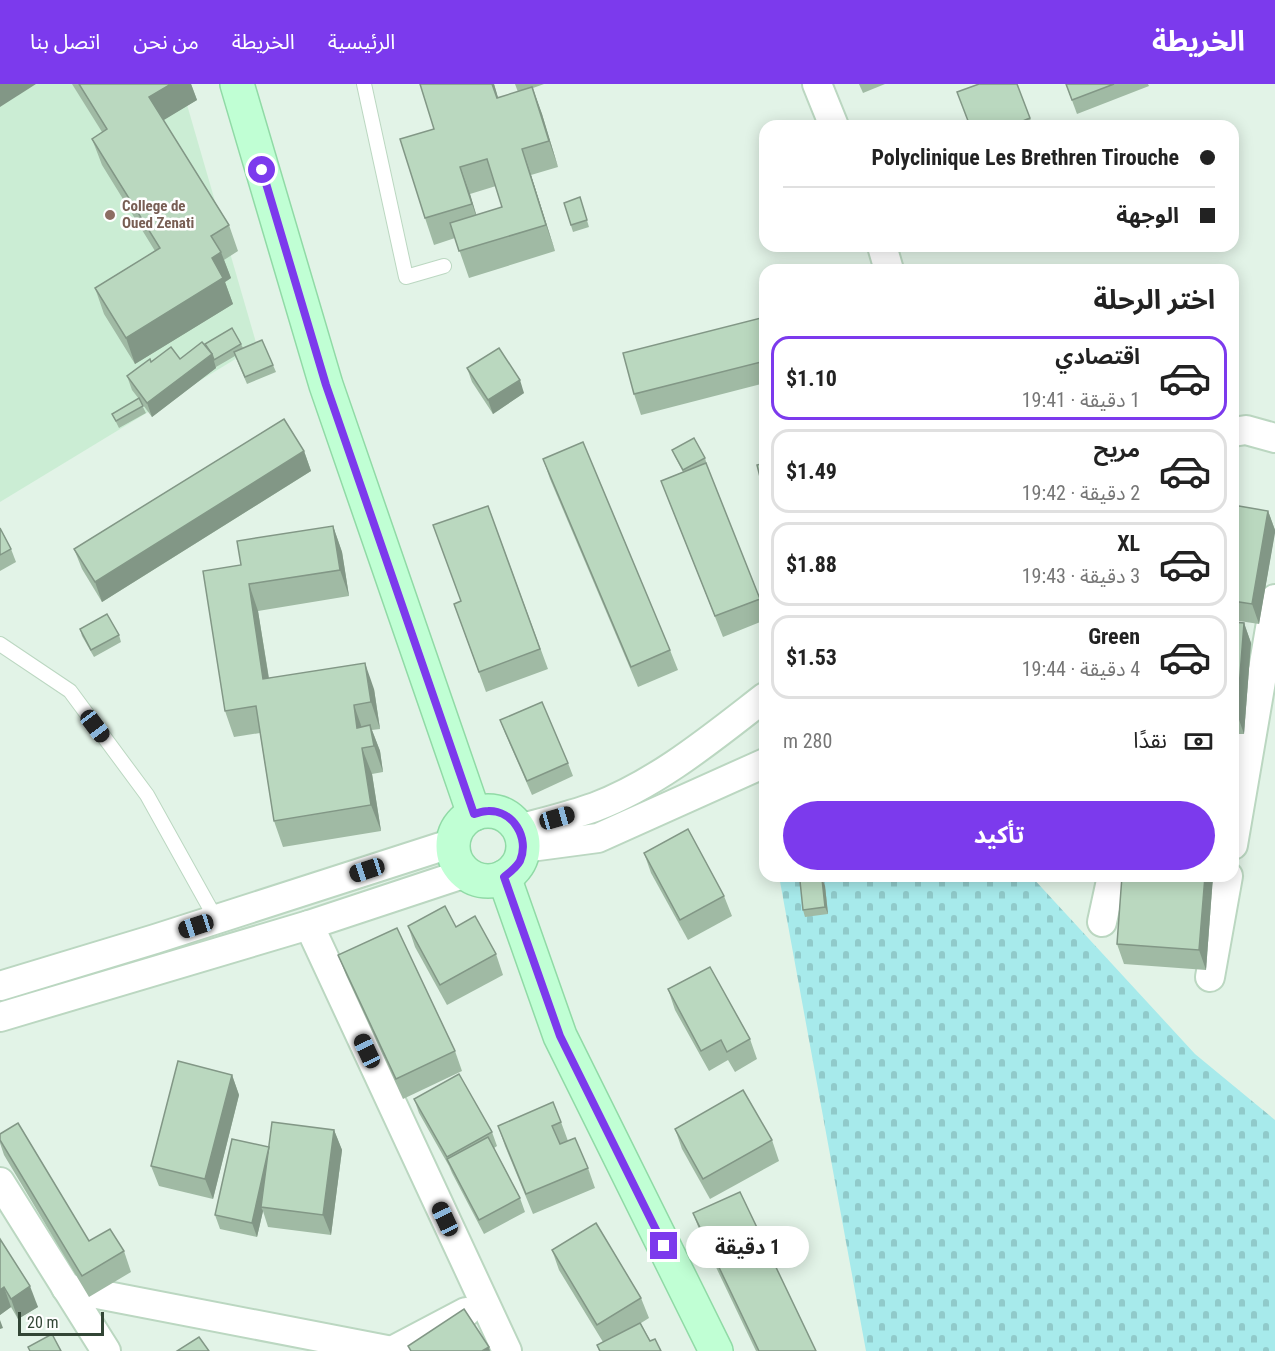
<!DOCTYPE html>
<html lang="ar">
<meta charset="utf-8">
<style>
body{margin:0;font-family:"Roboto Condensed","Noto Sans Arabic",sans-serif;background:#f2f2f2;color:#222;direction:rtl;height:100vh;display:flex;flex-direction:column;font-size:22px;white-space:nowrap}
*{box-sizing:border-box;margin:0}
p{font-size:20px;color:#767676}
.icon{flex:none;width:33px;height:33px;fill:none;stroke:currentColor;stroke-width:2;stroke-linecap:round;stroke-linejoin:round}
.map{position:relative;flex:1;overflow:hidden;direction:ltr}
.side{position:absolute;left:759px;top:180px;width:480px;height:618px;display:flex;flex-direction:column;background:#fff;border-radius:18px;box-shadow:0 3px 15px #0003;direction:rtl}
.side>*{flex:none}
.guide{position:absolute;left:759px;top:36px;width:480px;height:132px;border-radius:18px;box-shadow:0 3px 15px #0003;direction:rtl;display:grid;align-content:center;height:132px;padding:0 24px;background:#fff}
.scale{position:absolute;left:18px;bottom:15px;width:86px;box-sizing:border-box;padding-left:6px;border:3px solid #324535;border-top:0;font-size:16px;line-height:21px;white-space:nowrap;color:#324535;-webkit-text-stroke:4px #fff;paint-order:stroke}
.end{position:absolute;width:27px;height:27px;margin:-14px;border:8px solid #7c3aed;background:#fff;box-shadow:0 0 0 3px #fff}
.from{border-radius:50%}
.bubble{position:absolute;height:42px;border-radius:21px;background:#fff;box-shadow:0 3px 15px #0003;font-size:20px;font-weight:700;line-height:42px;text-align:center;direction:rtl}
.car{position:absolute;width:18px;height:36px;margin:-18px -9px;border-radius:8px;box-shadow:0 0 4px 2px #0007;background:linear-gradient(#222 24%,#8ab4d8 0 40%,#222 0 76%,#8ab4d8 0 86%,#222 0)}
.guide b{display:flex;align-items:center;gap:21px;height:57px;font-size:22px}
.guide b+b{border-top:2px solid #e0e0e0}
.guide i{width:15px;height:15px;background:#222}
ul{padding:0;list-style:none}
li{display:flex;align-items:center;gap:18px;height:84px;margin:0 12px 9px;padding:0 12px;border:3px solid #e0e0e0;border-radius:18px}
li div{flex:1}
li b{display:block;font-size:22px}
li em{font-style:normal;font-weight:700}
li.on{border-color:#7c3aed}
li>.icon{width:54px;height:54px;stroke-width:1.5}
h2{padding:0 24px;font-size:27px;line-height:72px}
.pay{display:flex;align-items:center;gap:15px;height:66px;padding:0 24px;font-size:22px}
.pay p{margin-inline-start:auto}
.action{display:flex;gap:12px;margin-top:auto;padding:12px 24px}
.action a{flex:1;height:69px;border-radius:36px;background:#7c3aed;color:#fff;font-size:24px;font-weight:700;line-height:69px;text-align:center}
header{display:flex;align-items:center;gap:36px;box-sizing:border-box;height:84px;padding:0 30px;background:#7c3aed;color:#fff}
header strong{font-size:28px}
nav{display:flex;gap:33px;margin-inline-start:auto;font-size:21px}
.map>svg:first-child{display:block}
</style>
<header>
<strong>الخريطة</strong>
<nav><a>الرئيسية</a><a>الخريطة</a><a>من نحن</a><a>اتصل بنا</a></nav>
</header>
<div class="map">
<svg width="1275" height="1267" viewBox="0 0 1275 1267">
<defs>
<pattern id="cemetery-stones" width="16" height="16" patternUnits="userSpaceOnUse" patternTransform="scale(1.5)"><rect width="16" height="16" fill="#a7eaeb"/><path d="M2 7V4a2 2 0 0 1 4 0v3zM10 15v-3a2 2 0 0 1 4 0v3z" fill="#90caca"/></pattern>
</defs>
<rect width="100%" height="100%" fill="#e2f3e7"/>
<!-- education -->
<path fill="#cbedd4" d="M0 0H181L257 262 0 418Z"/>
<!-- cemetery -->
<path fill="url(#cemetery-stones)" d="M779 792H1031L1195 970 1275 1036V1267H866Z"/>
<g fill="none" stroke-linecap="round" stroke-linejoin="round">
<!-- service casing -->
<g stroke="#bbd7c1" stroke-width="16">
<g id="service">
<path d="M364 0 406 193 444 182"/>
<path d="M0 560 70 607 147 711 216 835"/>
</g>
</g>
<!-- minor casing -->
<g stroke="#bbd7c1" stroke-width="32">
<g id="minor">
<path d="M817 0 834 42"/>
<path d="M882 162 889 186"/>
<path d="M1233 348 1246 346 1275 354"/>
<path d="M519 745C544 738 570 732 595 723 658 699 712 654 765 613"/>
<path d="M1233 761 1275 515"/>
<path d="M523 764 598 754 765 679"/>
<path d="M1102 838 1112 792"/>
<path d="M309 841 507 1267"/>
<path d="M1210 893 1228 792"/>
<path d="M0 902 155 855 453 759"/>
<path d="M0 933 309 841 466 789"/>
<path d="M0 1098 106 1267"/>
<path d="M66 1204 392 1267 466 1228"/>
</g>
</g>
<!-- secondary casing -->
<g stroke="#90daa6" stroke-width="36">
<g id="secondary">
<path d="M237 0 326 301 474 730"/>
<circle cx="488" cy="762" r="35"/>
<path d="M504 793 560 952 716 1267"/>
</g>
</g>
<!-- service -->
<use href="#service" stroke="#fff" stroke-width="14"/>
<!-- minor -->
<use href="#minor" stroke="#fff" stroke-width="28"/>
<!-- secondary -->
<use href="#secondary" stroke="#c0ffd4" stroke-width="33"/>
</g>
<!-- wall -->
<g fill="#a0baa4" fill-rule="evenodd">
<path d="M72 0H191L197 16 163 36 229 141 238 167 224 176 231 194 225 198 233 220 135 280 104 230 95 204 155 167 102 81 92 55 102 48Z"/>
<path d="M420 0H494L498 14 518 8 515 0H544L533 4 542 30 558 83 531 91 555 167 469 194 455 154 434 161 425 134 434 45ZM496 102 502 123 476 131 470 110Z"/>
<path d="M859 0H885L863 9Z"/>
<path d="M1017 0 1033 42H970Z"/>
<path d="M1066 0H1148L1149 2 1077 30Z"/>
<path d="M580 113 589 143 573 148 564 119Z"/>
<path d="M765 233V299L641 331 634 310Z"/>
<path d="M241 260 243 264 273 281 276 288 247 300 235 272 216 283V282V284L152 333 140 317 146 329 119 344 112 330 139 315 132 306 127 292 180 275 205 262Z"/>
<path d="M467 284 524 309 493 330 472 298Z"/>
<path d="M672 366 705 374 707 381H706L760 515 765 529V536L723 553 661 397 683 388 675 373Z"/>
<path d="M304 367 311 387 102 518 82 485 74 465Z"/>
<path d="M543 375 670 566 678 586 638 603 550 395Z"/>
<path d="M1233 421 1268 427 1275 446 1259 540 1233 536Z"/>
<path d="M488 422 548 585 486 608 454 520 461 517Z"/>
<path d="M333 442 342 468 349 512 258 527 269 594 374 605 380 645 372 646 380 667 383 688 372 690 381 747 283 763 274 737 260 649 234 653 225 627 241 481Z"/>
<path d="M0 444 11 465 16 478 0 487Z"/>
<path d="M1233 538 1244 539 1251 559 1244 650H1233Z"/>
<path d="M80 545 119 551 121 558 94 573 82 552Z"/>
<path d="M500 636 568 679 573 692 532 711 505 649Z"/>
<path d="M644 769 724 812 732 832 688 856 651 789Z"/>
<path d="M1122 792H1213L1206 886 1124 880 1117 860Z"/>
<path d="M822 795 825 802 828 830 805 833 803 826Z"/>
<path d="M408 842 456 843 496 870 503 891 447 921 415 863Z"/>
<path d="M338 871 455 967 462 987 403 1015 346 891Z"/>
<path d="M668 905 750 955 757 975 735 988 728 976 709 987 675 926Z"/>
<path d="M232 991 239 1011 213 1115 159 1102 151 1082Z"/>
<path d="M414 1015 492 1048 497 1062 494 1064 520 1114 525 1128 484 1150 452 1089 449 1082 419 1029Z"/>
<path d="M561 1038 568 1057 588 1084 595 1104 533 1130 505 1062 498 1042Z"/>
<path d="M675 1045 772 1056 779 1077 710 1115 682 1065Z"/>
<path d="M334 1046 342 1066 331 1151 268 1143 263 1127 257 1153 220 1145 215 1131 269 1064Z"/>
<path d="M0 1050 89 1157 124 1167 131 1188 89 1213 4 1071 0 1059Z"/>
<path d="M693 1129 816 1267H756L703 1156Z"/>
<path d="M0 1155 38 1223 18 1235 11 1223 0 1231Z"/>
<path d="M552 1166 641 1214 649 1234 641 1239 650 1257 661 1267H599L597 1261 603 1258 559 1186Z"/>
</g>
<!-- shaded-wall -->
<g fill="#829786">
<path d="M0 0H36L0 23Z"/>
<path d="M171 0H191L197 16 159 39 149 13Z"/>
<path d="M492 0H494L506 40 497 14Z"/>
<path d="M532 3 542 30 558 83 549 57Z"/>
<path d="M522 65 531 91 555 167 546 141Z"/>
<path d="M460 83 470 110 481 146 472 120Z"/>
<path d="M221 168 231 194 225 198 233 220 135 280 126 254 212 174Z"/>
<path d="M212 270 216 284 152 333 147 319Z"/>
<path d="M520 296 524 309 493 330 488 316Z"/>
<path d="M304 367 311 387 102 518 95 498Z"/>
<path d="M1268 427 1275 446V449L1259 540 1252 520Z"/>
<path d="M333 442 342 468 349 512 340 486Z"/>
<path d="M249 500 258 527 273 621 263 595Z"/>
<path d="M1244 539 1251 559 1244 650 1237 630Z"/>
<path d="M365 579 374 605 380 645 371 618Z"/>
<path d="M354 621 363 647 357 644Z"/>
<path d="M370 641 380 667 383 688 374 662Z"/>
<path d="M362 664 372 690 381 747 371 721Z"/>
<path d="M1205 792H1213L1206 886 1199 866Z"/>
<path d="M822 795 825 802 828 830 825 823Z"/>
<path d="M232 991 239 1011 213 1115 205 1095Z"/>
<path d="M334 1046 342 1066 331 1151 323 1131Z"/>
<path d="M269 1063 261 1123 263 1127 257 1153 252 1139Z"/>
<path d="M30 1202 38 1223 18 1235 11 1215Z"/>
<path d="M4 1203 11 1223 0 1231V1206Z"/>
<path d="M0 1236 3 1244 0 1245Z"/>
<path d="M489 1263 490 1267H482Z"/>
</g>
<!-- building -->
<g fill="#bad8bf" stroke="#829786" stroke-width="1.5">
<path d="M79 0H171L149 13 229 141 211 152 221 168 212 174 223 194 126 254 95 204 160 164 92 55 107 45Z"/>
<path d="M420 0H492L497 14 532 3 549 57 522 65 546 141 459 167 450 139 502 123 487 75 460 83 472 120 425 134 400 55 434 45Z"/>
<path d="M979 0H1017L1030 34 1011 42H970L957 8Z"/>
<path d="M1066 0H1114L1072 16Z"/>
<path d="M580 113 587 136 571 141 564 119Z"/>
<path d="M765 233V277L634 310 623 269Z"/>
<path d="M232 244 241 260 214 276 212 270 205 260Z"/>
<path d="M262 256 273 281 245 293 234 268Z"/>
<path d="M202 258 212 270 147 319 127 292 150 275 151 278 171 263 180 275Z"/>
<path d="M499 264 520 296 488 316 467 284Z"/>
<path d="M139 314 143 322 116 337 112 330Z"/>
<path d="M284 335 304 367 95 498 74 465Z"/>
<path d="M694 354 705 374 683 386 672 366Z"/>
<path d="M583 358 670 566 631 583 543 375Z"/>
<path d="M706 379 760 515 715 532 661 397Z"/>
<path d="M765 379V413L757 381Z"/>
<path d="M1233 421 1268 427 1252 520 1233 517Z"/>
<path d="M488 422 540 565 479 588 454 520 461 517 433 441Z"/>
<path d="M333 442 340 486 249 500 263 595 365 579 371 618 354 621 357 644 370 641 374 662 362 664 371 721 274 737 256 622 225 627 203 487 241 481 237 457Z"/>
<path d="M0 444 11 465 0 471Z"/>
<path d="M107 530 119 551 91 566 80 545Z"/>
<path d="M1233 538 1244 539 1237 630H1233Z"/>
<path d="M542 618 568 679 527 697 500 636Z"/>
<path d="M688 745 724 812 680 836 644 769Z"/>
<path d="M1122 792H1205L1199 866 1117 860Z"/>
<path d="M822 795 825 823 803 826 800 797Z"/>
<path d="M445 822 456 843 475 832 496 870 440 901 408 842Z"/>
<path d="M397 844 455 967 396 995 338 871Z"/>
<path d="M710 883 750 955 727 968 721 956 701 967 668 905Z"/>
<path d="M178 977 232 991 205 1095 151 1082Z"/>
<path d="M459 990 492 1048 447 1073 414 1015Z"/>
<path d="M743 1006 772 1056 703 1095 675 1045Z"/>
<path d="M553 1018 561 1038 552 1042 560 1060 575 1054 588 1084 526 1110 498 1042Z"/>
<path d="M272 1038 334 1046 323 1131 261 1123Z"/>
<path d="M18 1039 89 1157 110 1145 124 1167 82 1192 0 1056V1050Z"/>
<path d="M488 1053 520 1114 479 1136 447 1075Z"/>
<path d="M232 1055 269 1063 252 1139 215 1131Z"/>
<path d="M740 1108 816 1267H759L693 1129Z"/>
<path d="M596 1139 641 1214 597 1241 552 1166Z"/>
<path d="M0 1155 30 1202 11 1215 4 1203 0 1206Z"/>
<path d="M464 1225 489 1263 482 1267H411L408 1262Z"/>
<path d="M640 1239 650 1257 655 1255 661 1267H600L597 1261Z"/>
<path d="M52 1250 61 1267H30L28 1263Z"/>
<path d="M199 1253 209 1267H177Z"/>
</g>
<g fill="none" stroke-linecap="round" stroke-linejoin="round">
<!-- route -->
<path stroke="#7c3aed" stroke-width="8" d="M262 86 326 301 474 730C478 729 483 727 488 727 513 726 530 754 520 777 516 784 510 788 504 793L560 952 664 1162"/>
</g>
<!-- markers -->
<circle fill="#8d6e63" stroke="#fff" stroke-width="2" cx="110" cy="131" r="6"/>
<g text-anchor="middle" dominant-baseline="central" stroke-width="5" stroke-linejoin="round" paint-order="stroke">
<!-- education labels -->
<g font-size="15" font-weight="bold" fill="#785e54" stroke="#fff" text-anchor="start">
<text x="122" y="122">College de<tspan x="122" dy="17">Oued Zenati</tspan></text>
</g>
</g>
</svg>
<div class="scale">20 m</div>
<i class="end from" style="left:262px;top:86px"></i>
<i class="end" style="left:664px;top:1162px"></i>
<div class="bubble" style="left:686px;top:1142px;width:123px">1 دقيقة</div>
<i class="car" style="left:95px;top:642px;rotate:143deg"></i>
<i class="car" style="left:557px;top:734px;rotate:74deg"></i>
<i class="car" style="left:367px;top:786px;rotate:252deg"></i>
<i class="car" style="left:196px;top:842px;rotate:252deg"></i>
<i class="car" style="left:367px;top:967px;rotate:335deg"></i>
<i class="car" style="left:445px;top:1135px;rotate:335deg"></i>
<div class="guide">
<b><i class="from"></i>Polyclinique Les Brethren Tirouche</b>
<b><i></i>الوجهة</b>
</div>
<section class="side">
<h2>اختر الرحلة</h2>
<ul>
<li class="on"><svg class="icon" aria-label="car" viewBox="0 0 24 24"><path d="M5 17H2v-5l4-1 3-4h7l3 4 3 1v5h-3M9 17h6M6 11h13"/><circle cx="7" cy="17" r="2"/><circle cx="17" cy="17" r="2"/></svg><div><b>اقتصادي</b><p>1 دقيقة · 19:41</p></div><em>$1.10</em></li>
<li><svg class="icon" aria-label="car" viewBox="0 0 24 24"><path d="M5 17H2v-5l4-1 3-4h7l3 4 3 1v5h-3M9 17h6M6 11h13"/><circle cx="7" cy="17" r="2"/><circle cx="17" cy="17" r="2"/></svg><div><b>مريح</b><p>2 دقيقة · 19:42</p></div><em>$1.49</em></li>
<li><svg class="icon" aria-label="car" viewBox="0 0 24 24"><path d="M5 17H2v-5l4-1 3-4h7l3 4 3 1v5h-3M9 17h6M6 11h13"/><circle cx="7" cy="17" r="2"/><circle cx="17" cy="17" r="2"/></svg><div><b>XL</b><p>3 دقيقة · 19:43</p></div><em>$1.88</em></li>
<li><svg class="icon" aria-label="car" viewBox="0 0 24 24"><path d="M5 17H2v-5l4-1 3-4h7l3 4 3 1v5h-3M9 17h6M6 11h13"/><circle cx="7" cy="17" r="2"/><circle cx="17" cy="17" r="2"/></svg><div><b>Green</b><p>4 دقيقة · 19:44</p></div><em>$1.53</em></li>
</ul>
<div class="pay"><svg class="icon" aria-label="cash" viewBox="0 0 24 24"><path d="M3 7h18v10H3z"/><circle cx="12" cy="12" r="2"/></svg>نقدًا<p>280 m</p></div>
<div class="action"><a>تأكيد</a></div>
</section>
</div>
